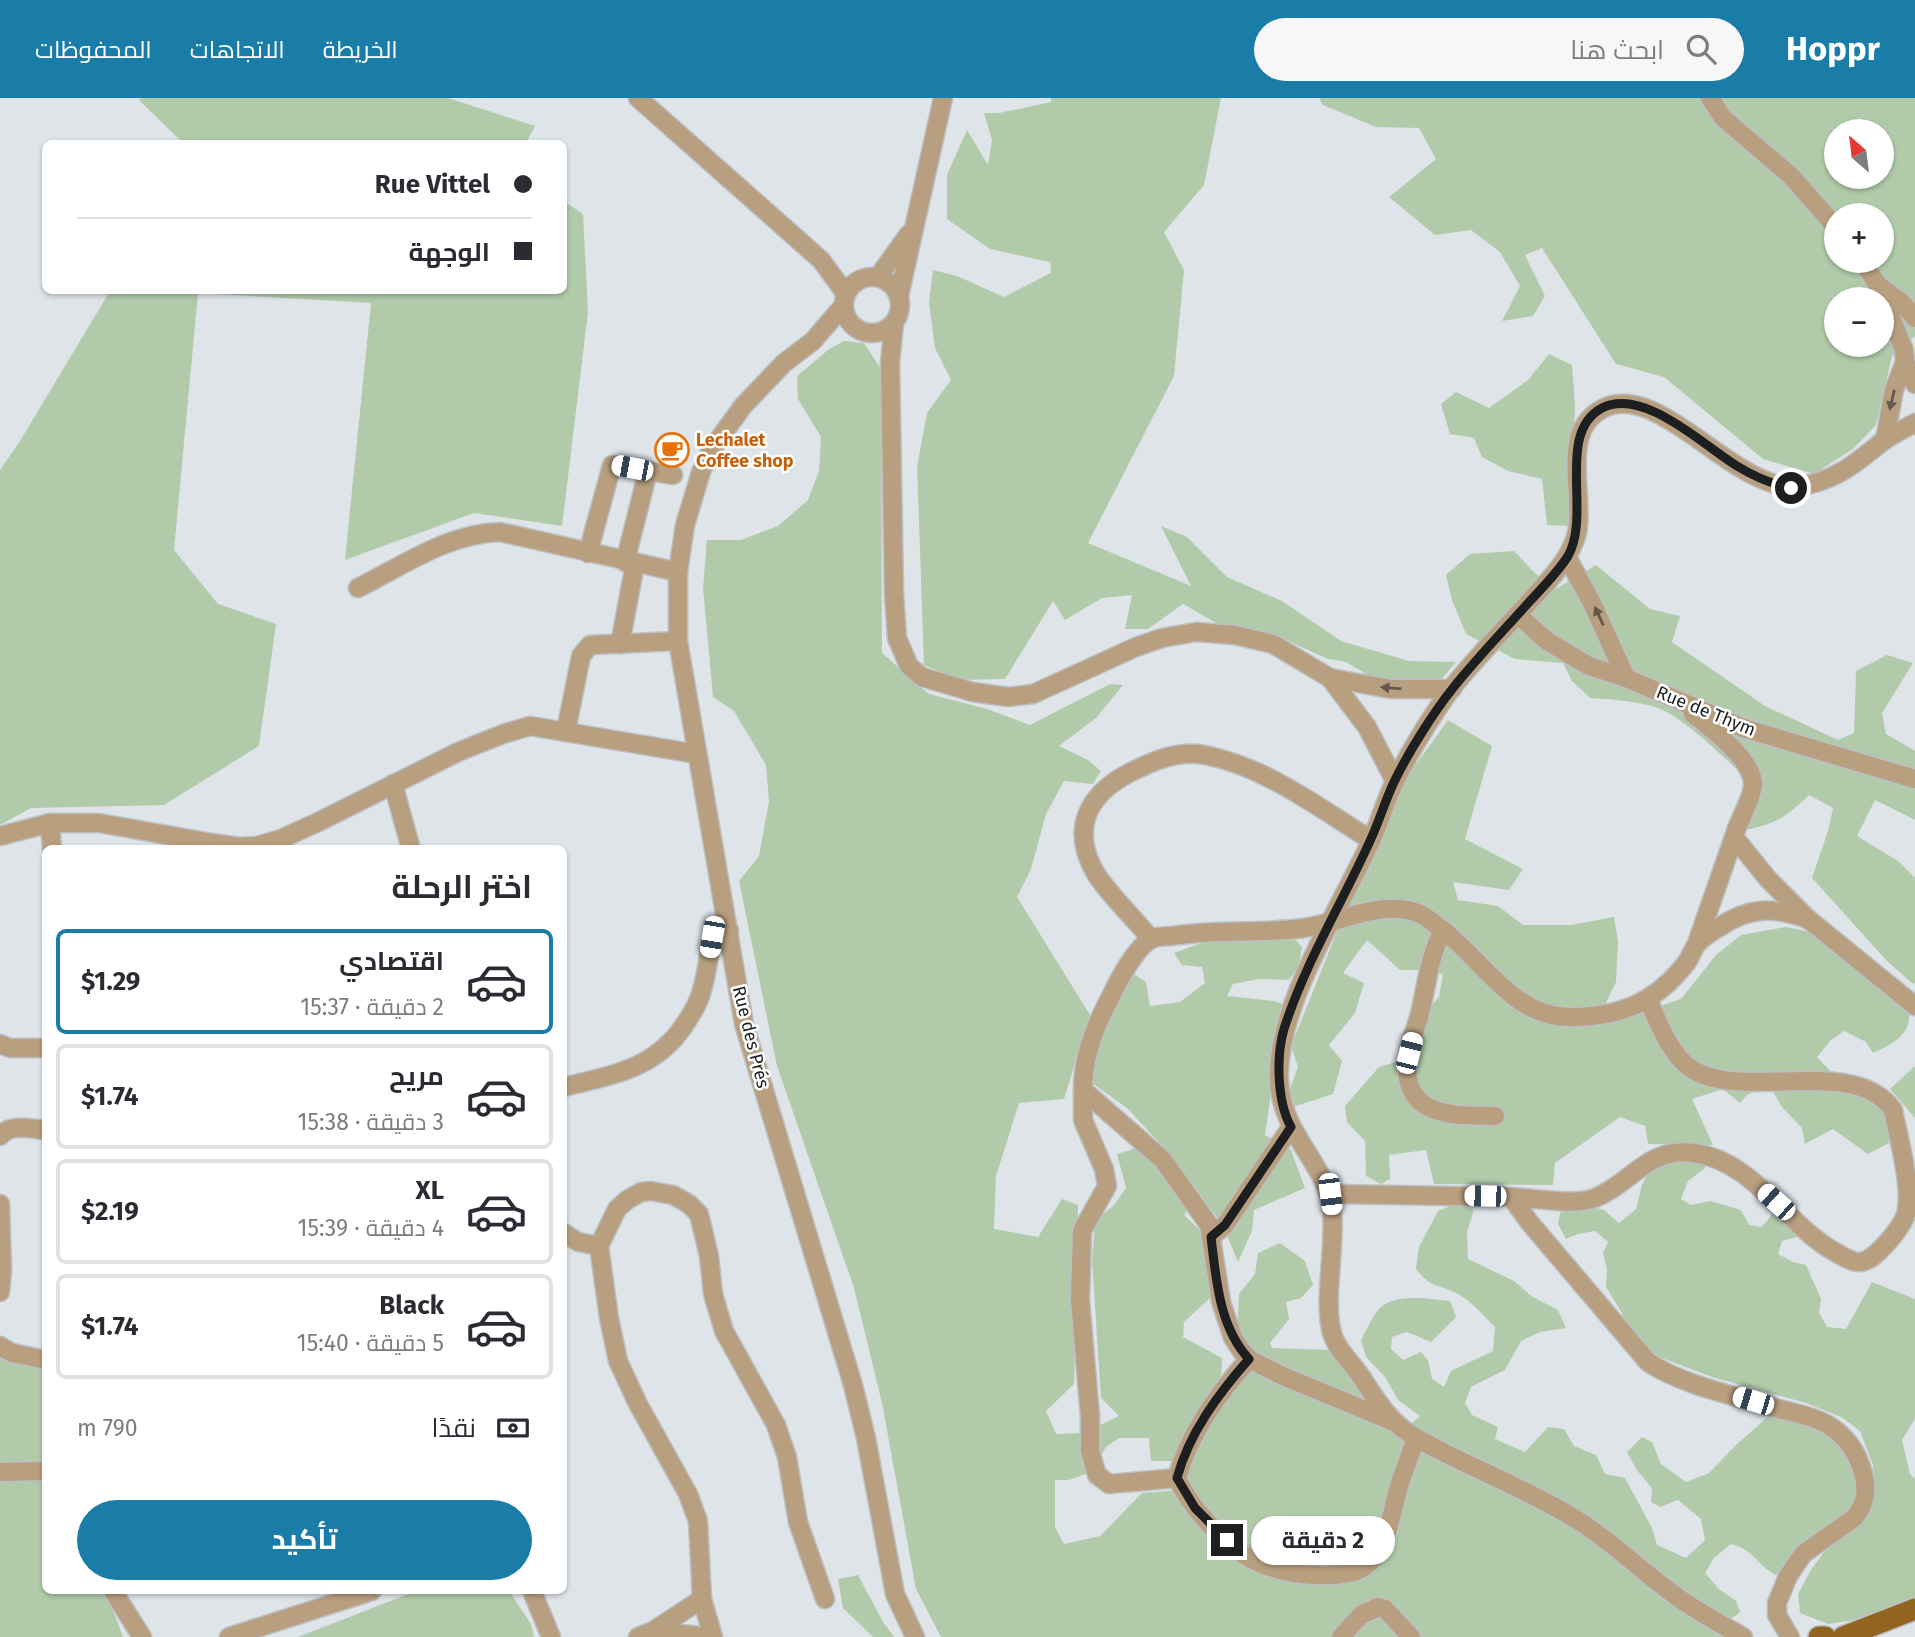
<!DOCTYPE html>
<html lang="ar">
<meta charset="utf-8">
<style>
body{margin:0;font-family:"Fira Sans",Cairo,sans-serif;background:#f7f7f7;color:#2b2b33;direction:rtl;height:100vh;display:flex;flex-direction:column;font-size:26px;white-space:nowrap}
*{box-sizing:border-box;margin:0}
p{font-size:23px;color:#7c7c81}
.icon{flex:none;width:38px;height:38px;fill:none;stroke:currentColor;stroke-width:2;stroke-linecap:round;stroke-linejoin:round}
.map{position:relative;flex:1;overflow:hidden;direction:ltr}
.sheet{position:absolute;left:42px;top:747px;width:525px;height:749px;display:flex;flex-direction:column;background:#fff;border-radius:10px;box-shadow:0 2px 5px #0004;direction:rtl}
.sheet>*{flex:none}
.top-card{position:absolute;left:42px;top:42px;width:525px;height:154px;border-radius:10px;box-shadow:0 2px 5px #0004;direction:rtl;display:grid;align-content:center;height:154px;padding:0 35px;background:#fff}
.needle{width:46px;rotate:332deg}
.buttons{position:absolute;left:1824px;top:21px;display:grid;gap:14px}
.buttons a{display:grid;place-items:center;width:70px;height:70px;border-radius:50%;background:#fff;box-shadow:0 2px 5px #0004;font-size:35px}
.end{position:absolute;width:32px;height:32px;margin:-16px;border:9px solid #1d1e20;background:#fff;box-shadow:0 0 0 4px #fff}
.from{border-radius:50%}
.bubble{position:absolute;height:49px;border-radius:24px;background:#fff;box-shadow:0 2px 5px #0004;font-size:23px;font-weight:700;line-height:49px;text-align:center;direction:rtl}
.car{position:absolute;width:21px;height:42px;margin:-21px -10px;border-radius:9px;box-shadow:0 0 5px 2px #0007;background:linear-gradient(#fff 24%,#345 0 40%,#fff 0 76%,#345 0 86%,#fff 0)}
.top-card b{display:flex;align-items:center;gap:24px;height:66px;font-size:26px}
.top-card b+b{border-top:2px solid #e1e1e2}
.top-card i{width:18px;height:18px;background:#2b2b33}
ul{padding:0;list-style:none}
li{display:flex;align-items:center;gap:21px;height:105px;margin:0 14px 10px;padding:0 21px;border:4px solid #e1e1e2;border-radius:10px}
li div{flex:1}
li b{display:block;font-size:26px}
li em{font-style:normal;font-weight:700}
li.current{border-color:#197da8}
li>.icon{width:63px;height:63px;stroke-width:1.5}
h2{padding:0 35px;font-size:32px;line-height:84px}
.pay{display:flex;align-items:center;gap:18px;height:77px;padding:0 35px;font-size:26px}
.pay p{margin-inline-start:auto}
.button{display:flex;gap:14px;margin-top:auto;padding:14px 35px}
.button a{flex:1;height:80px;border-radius:42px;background:#197da8;color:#fff;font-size:28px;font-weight:700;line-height:80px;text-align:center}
header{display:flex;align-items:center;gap:42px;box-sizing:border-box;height:98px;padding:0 35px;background:#197da8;color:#fff}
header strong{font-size:33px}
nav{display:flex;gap:38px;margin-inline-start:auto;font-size:24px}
.search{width:490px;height:63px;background:#f7f7f7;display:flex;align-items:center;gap:18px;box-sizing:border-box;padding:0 24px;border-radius:38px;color:#7c7c81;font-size:26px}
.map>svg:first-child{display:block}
</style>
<header>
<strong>Hoppr</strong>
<div class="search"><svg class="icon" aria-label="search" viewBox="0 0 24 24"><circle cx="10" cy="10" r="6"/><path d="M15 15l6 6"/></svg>ابحث هنا</div>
<nav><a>الخريطة</a><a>الاتجاهات</a><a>المحفوظات</a></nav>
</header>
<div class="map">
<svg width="1915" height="1539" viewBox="0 0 1915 1539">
<rect width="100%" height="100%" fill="#dfe4e9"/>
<!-- green -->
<g fill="#b1cbaa" fill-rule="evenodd">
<path d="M142 0H448L535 28 526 45H183L139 2Z"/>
<path d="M1051 0H1221L1204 87 1164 134 1184 172 1174 278 1088 445 1191 488 1161 428 1187 439 1227 479 1282 503 1341 543 1409 563 1456 564 1438 585 1378 583 1346 564 1328 561 1279 539 1225 530 1183 506 1148 531H1125L1132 497 1102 500 1065 522 1053 503 1005 581 958 582 924 567 917 369 927 315 951 282 935 250 929 204 933 172 957 178 1004 199 1051 175 1050 164 990 151 947 121V77L967 32 988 67 992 42 984 15H999L1051 4Z"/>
<path d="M1319 0H1915V238L1892 258 1876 327 1853 351 1814 376 1763 361 1664 279 1616 266 1542 150 1525 157 1545 198 1533 218 1502 223 1520 188 1500 154 1471 132 1435 137 1389 99 1436 61 1419 30 1376 29 1323 7ZM1836 33H1881V79H1836ZM1836 117H1881V163H1836ZM1836 201H1881V247H1836Z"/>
<path d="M564 103 583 116 588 214 562 428 474 415 345 462 371 205 198 195 174 452 218 506 276 526 259 648 164 707 31 710 0 727V372L20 343 110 193 564 192Z"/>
<path d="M844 243 864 245 881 271 882 555 929 596 987 611 1030 627 1110 586 1123 587 1096 620 1059 648 1088 662 1101 673 1093 686 1064 683 1046 716 1031 771 1017 799 1090 917 1064 1001 1019 1005 996 1078 994 1131 1038 1139 1062 1101 1078 1107 1074 1286 1046 1313 1056 1336 1083 1335 1119 1318 1101 1300 1092 1162 1095 1123 1114 1107 1126 1090 1117 1056 1136 1050 1156 1057 1191 1107 1184 1117 1207 1139 1212 1179 1211 1199 1184 1224 1183 1239 1222 1260 1221 1284 1241 1265 1237 1246 1239 1196 1255 1176 1258 1155 1280 1145 1305 1163 1313 1187 1301 1200 1286 1204 1289 1221 1270 1245 1272 1250 1333 1252 1359 1287 1364 1299 1350 1300 1405 1343 1438 1342 1411 1326 1420 1318 1398 1302 1385 1279 1366 1259 1361 1242C1366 1233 1371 1221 1378 1212 1393 1194 1430 1201 1450 1203L1456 1219 1431 1244 1407 1234 1392 1239 1391 1251 1403 1262 1421 1254 1428 1262 1432 1281 1444 1289 1451 1273 1493 1253 1495 1229C1483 1217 1472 1204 1458 1196 1437 1185 1433 1192 1416 1171L1419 1149 1438 1113 1458 1105 1474 1112 1467 1134 1468 1161 1514 1183 1531 1198 1558 1212 1566 1230 1540 1234 1521 1243 1505 1272 1471 1289 1465 1305 1472 1317 1498 1329 1495 1341 1525 1354 1548 1329 1564 1331 1574 1348 1596 1357 1605 1376 1625 1380 1652 1430 1657 1447 1686 1460 1705 1442 1701 1421 1678 1402 1660 1409 1651 1404 1652 1390 1636 1371 1627 1354 1642 1339 1652 1344 1661 1366 1686 1384 1709 1375 1736 1347 1770 1317 1825 1331 1842 1352 1855 1375 1858 1399 1846 1414 1797 1450 1776 1477C1756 1467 1755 1452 1731 1446L1714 1460 1705 1475 1719 1491 1736 1503 1740 1514 1718 1531 1723 1539H941L916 1491 882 1305 854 1190 777 968 739 783 759 758 769 703 766 667 734 613 713 599 703 490 707 442H741L778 428 808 402 819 373 821 339 798 301 797 278 828 252ZM1119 1340H1149L1151 1363H1180V1392L1142 1395 1100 1438 1064 1446 1055 1429V1382H1069L1091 1374 1106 1349Z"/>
<path d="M1549 256 1572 267 1575 309 1570 428 1547 427 1542 381 1508 373 1482 359 1474 340 1450 336 1441 306 1456 294 1489 310 1528 282Z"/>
<path d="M1514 453 1535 475 1556 491 1596 467 1650 511 1680 518 1672 544 1765 608 1838 642 1854 635 1856 573 1887 557 1913 565 1882 615 1886 636 1915 653V722L1875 702 1857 738 1898 763 1915 780V885L1913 886 1887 863 1812 780 1828 733 1833 710 1809 697C1786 719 1776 726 1744 732L1753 686C1729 665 1684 618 1655 609 1634 603 1612 601 1590 600L1572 583 1563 565 1515 561 1466 536 1452 502 1446 477 1470 456Z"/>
<path d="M1448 622 1492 648 1465 741 1523 771 1509 792 1453 784 1458 802 1498 808 1523 827H1571L1614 819 1618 843 1616 884 1597 923 1642 914 1681 901 1716 857 1741 837 1785 829 1817 835 1909 911C1912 937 1894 945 1873 955L1866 944 1844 933 1831 942 1817 959 1832 975 1881 1001 1887 1019 1889 1045 1868 1056 1833 1031 1805 1046 1802 1030 1782 1009 1770 989 1748 996 1740 1005 1723 991 1692 1001 1713 1047 1648 1046 1645 1028 1620 1019 1555 1065 1553 1087 1434 1086 1426 1052 1389 1057 1390 1081 1381 1086 1366 1078 1365 1043 1347 1024 1345 1008 1379 969 1412 959 1419 921 1439 899 1443 876 1424 872H1400L1367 842 1343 875 1364 885 1355 915 1329 947 1342 963 1333 996 1293 1009 1289 993 1298 969 1291 948 1355 789 1409 676Z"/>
<path d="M1287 833 1302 849 1299 868 1289 882 1259 881 1233 886 1227 898 1275 903 1284 907 1265 1037 1291 1052 1305 1090 1254 1112 1252 1133 1238 1164 1222 1126 1168 1054 1127 1010 1092 985 1100 945 1132 875 1146 884 1150 908 1180 904 1205 885 1202 869 1182 867 1174 855 1213 841Z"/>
<path d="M1915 968V1020L1890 991Z"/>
<path d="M1705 1060V1070L1688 1083 1681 1101 1691 1107 1710 1103 1741 1112 1749 1127 1762 1129 1773 1115 1790 1120 1800 1138 1782 1143 1778 1156 1793 1164 1806 1167 1821 1201 1819 1215 1827 1229 1846 1231 1872 1184 1915 1201V1321L1902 1342 1910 1376 1915 1381V1503L1874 1519 1828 1526 1800 1515 1798 1496 1812 1470 1832 1444 1869 1413 1875 1394 1873 1367 1860 1333 1841 1319 1806 1305 1712 1279 1659 1259 1625 1229 1622 1215 1606 1189 1607 1172 1603 1155 1608 1144 1595 1133 1578 1136 1566 1141 1558 1126 1560 1115 1579 1105 1604 1112 1619 1125 1636 1111 1642 1087 1654 1064Z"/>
<path d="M0 1260 8 1265 45 1270 46 1493H106L123 1539H0Z"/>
<path d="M858 1477 883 1524 894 1539H873L843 1510 838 1481Z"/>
<path d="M416 1493H509L531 1526 534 1539H298Z"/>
</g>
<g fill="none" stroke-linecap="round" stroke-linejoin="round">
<!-- minor casing -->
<g stroke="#bcc0c5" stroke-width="21">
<g id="minor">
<path d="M638 0 821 162 846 196"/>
<path d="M1710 0 1723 20 1791 78 1836 129"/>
<path d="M1862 163 1878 187 1904 252 1905 264 1915 286"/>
<circle cx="872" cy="207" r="28"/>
<path d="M878 179 909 136"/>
<path d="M1878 187 1902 205 1915 220"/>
<path d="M899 198 943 0"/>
<path d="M843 208 813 243 784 265 743 308 711 352 701 374 685 427 678 474V543L744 926 853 1287 866 1340 895 1496 915 1539"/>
<path d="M894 225 890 265 894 496 897 540 909 568 922 579 973 594 1008 599 1033 596 1136 549 1162 540 1196 534 1235 537 1273 546 1330 580 1391 591H1452"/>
<path d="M1885 342 1894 292 1905 264"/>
<path d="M588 455 612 367 673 377"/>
<path d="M1567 459 1593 507 1626 580"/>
<path d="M625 464 648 373"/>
<path d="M358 490C402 468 449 435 500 434L678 474"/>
<path d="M1518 517 1547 543 1589 568 1626 580 1743 630 1915 681"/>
<path d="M620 546 635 466"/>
<path d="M1330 580 1367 629 1395 683"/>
<path d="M1693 616C1710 630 1754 662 1753 687 1752 702 1738 723 1734 739L1768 781 1808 821 1915 908"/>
<path d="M566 633 581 558 590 547 678 543"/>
<path d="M393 686 411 751"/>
<path d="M50 725 52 751"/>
<path d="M0 738 50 725H99L212 745 239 749 257 748 281 741 316 725 458 654 503 636 530 628 697 656"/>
<path d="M1443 832C1429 859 1427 886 1420 915 1416 932 1407 949 1407 967 1406 1021 1456 1017 1495 1018"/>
<path d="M1151 841C1134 820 1111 799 1096 776 1070 732 1087 697 1129 675 1153 663 1177 652 1205 657 1266 669 1319 710 1371 742"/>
<path d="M1697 845 1734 739"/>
<path d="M0 946 10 950H46"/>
<path d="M564 989C612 977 656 971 685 926 692 915 699 905 702 892 707 875 709 856 712 839L729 832"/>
<path d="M1083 992V1022L1104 1071 1107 1088 1082 1133 1080 1202 1090 1318V1353L1097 1377 1109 1386 1177 1380"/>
<path d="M0 1038C11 1025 30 1031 46 1032"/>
<path d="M1330 1096 1511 1099 1530 1125 1648 1264C1681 1287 1740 1299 1779 1311 1798 1316 1818 1319 1834 1331 1849 1342 1858 1357 1863 1375 1868 1392 1866 1406 1854 1420L1803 1456 1788 1478 1777 1505V1517L1790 1539"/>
<path d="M1511 1099C1534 1100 1575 1108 1595 1100 1632 1085 1647 1049 1694 1055 1754 1063 1785 1126 1835 1154 1842 1158 1851 1164 1859 1164 1870 1164 1878 1154 1885 1147 1893 1138 1902 1128 1906 1116 1913 1091 1898 1038 1893 1012 1855 957 1744 1003 1693 972 1671 959 1658 924 1648 901"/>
<path d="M0 1106 2 1172 0 1194"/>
<path d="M564 1135 578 1144 599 1148"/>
<path d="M1211 1139 1225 1127 1291 1029"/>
<path d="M0 1248 12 1255 46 1262"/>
<path d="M1249 1261C1219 1295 1189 1335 1177 1380 1189 1408 1228 1451 1257 1464 1280 1474 1305 1478 1330 1477 1347 1476 1362 1475 1373 1461 1390 1440 1392 1410 1400 1385 1405 1370 1411 1355 1416 1340"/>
<path d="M1394 1324 1285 1279 1249 1261 1241 1252 1233 1240 1221 1204 1209 1127 1163 1062 1083 992C1083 959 1094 931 1109 902 1118 884 1134 851 1151 841 1157 838 1166 838 1172 838 1216 831 1261 836 1304 830 1341 825 1380 801 1418 815 1426 818 1433 825 1440 830 1482 860 1513 921 1572 919 1597 919 1627 914 1648 900 1662 892 1677 877 1687 864 1691 858 1693 851 1697 846 1703 839 1711 834 1718 830 1750 808 1773 809 1808 821"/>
<path d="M0 1374 46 1373"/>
<path d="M113 1493 142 1539"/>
<path d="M532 1493 551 1539"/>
<path d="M653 1533 702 1501"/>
<path d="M229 1539 372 1493"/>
<path d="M638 1539 653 1533 708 1539"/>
<path d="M713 1539 702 1501 698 1423 688 1396 638 1306 618 1263 609 1220 599 1148 617 1111 627 1102 641 1094 651 1093 673 1097 689 1106 699 1116 709 1158 713 1196 724 1233 776 1327 787 1359 798 1424 825 1501"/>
<path d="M1341 1539 1361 1517 1378 1509 1385 1511 1411 1539"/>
<path d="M1743 1539C1724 1528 1704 1517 1686 1505 1648 1480 1617 1447 1579 1423 1536 1396 1488 1377 1443 1354 1426 1345 1407 1337 1394 1323 1380 1310 1371 1293 1360 1277 1351 1264 1338 1253 1333 1238 1322 1207 1336 1149 1332 1113 1326 1063 1282 1039 1279 982 1276 908 1340 811 1371 743 1380 723 1386 701 1396 681 1412 650 1431 619 1451 591 1473 563 1503 533 1528 505 1546 485 1570 463 1577 435 1585 398 1559 334 1602 311 1659 280 1735 396 1799 388 1834 384 1856 365 1882 344 1892 336 1904 331 1915 325"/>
</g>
</g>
<!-- major casing -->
<g stroke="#bcc0c5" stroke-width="24">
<g id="major">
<path d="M1819 1539H1825"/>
<path d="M1843 1539 1915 1511"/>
</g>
</g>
<!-- minor -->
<use href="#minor" stroke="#b89f7f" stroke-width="18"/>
<!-- major -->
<use href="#major" stroke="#91651f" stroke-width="21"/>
</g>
<!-- one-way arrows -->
<defs><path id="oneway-solid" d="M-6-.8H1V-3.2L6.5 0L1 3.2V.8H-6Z" transform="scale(1.75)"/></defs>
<g fill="#63584b">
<use href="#oneway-solid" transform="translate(1892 302) rotate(103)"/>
<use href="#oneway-solid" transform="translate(1599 518) rotate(-115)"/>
<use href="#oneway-solid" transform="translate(1391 590) rotate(-175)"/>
</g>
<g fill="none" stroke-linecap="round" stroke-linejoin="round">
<!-- route -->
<path stroke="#1d1e20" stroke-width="9" d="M1227 1442 1195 1410 1177 1380C1189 1335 1219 1295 1249 1261 1219 1229 1216 1180 1211 1139L1225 1127 1291 1029C1277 1004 1276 958 1284 931 1305 865 1342 805 1370 743 1379 724 1385 703 1394 684 1408 655 1433 615 1453 590 1477 560 1505 531 1530 503 1543 489 1558 474 1568 458 1592 416 1555 335 1602 310 1644 289 1704 348 1737 368 1755 379 1771 386 1791 390"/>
</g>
<!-- icons -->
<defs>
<g id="cafe-ring" transform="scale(1.75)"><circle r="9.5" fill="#fff" stroke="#e8710a" stroke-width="1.5"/><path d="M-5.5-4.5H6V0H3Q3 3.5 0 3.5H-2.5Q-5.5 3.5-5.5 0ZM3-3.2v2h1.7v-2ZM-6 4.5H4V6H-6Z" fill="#e8710a"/></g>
</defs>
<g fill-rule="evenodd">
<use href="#cafe-ring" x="672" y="352"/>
</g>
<g text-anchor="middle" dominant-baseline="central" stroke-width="5" stroke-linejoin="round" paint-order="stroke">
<!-- food labels -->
<g font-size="18" font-weight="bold" fill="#c56008" stroke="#fff" text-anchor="start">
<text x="696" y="342">Lechalet<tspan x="696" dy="21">Coffee shop</tspan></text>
</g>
<!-- street labels -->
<g font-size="18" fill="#1d1e20" stroke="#fff">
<text transform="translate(1706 613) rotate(22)">Rue de Thym</text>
<text transform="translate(751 939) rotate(76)">Rue des Prés</text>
</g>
</g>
</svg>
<div class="buttons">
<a><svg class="needle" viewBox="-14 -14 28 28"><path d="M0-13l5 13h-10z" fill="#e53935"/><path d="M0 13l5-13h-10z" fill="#7c7c81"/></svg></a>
<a>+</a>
<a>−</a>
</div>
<i class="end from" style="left:1791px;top:390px"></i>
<i class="end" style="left:1227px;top:1442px"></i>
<div class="bubble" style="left:1251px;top:1418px;width:144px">2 دقيقة</div>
<i class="car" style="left:632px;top:370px;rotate:281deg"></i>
<i class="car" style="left:712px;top:839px;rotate:190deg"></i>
<i class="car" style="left:1409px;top:955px;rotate:14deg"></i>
<i class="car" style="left:1330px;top:1096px;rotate:173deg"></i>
<i class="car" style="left:1485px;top:1098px;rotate:271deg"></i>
<i class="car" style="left:1776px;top:1104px;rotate:312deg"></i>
<i class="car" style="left:1753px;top:1303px;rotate:287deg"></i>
<div class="top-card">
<b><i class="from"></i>Rue Vittel</b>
<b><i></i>الوجهة</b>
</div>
<section class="sheet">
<h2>اختر الرحلة</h2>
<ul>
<li class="current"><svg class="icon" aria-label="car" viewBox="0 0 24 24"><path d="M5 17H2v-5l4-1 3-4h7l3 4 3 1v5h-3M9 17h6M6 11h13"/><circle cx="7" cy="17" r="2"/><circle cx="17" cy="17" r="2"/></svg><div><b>اقتصادي</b><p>2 دقيقة · 15:37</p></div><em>$1.29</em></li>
<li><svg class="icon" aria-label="car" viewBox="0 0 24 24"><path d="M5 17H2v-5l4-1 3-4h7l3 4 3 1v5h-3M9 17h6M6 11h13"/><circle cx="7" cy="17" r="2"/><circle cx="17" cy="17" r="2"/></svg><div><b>مريح</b><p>3 دقيقة · 15:38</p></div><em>$1.74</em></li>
<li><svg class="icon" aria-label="car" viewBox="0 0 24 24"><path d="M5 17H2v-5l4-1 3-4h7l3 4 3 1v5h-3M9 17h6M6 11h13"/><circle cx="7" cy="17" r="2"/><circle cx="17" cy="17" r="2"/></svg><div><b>XL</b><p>4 دقيقة · 15:39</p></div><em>$2.19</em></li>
<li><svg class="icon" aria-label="car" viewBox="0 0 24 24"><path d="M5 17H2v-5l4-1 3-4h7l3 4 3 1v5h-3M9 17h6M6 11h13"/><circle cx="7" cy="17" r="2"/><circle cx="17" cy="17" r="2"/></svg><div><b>Black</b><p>5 دقيقة · 15:40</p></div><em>$1.74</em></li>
</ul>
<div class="pay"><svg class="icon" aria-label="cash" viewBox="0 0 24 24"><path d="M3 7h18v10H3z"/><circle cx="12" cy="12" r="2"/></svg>نقدًا<p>790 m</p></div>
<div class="button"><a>تأكيد</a></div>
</section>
</div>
